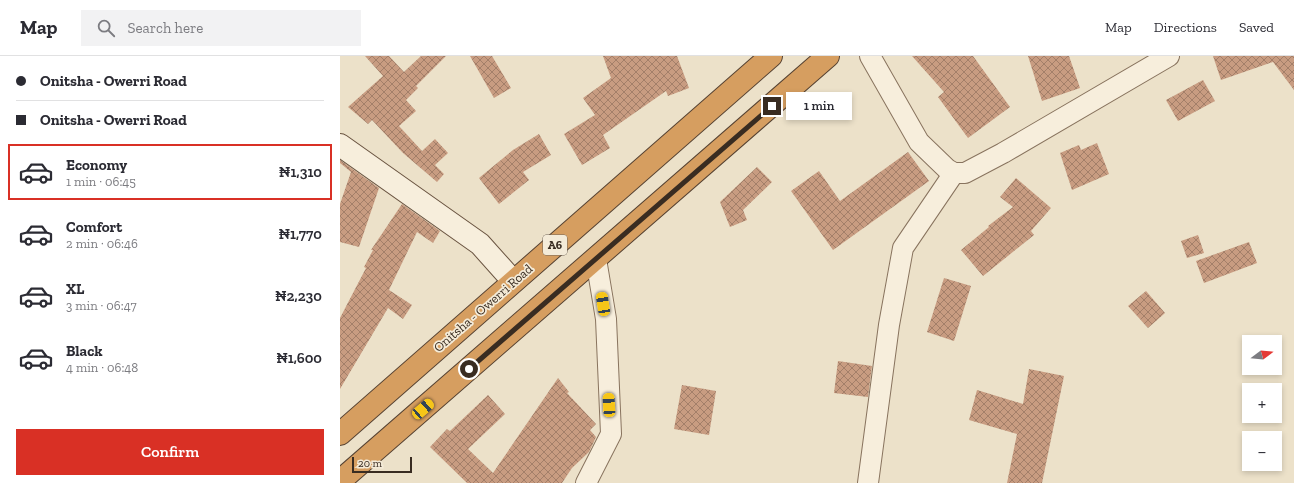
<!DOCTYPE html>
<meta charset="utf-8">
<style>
body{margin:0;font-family:"Zilla Slab",serif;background:#f2f2f3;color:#2b2b33;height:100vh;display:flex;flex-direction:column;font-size:15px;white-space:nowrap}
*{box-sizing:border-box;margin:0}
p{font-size:13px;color:#7c7c81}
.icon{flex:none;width:22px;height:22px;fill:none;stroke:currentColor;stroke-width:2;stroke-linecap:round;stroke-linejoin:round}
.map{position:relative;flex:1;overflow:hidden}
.sheet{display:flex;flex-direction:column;background:#fff;width:340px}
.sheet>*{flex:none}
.guide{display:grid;align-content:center;height:88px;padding:0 16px;background:#fff}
.needle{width:26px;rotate:74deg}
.tools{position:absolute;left:902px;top:279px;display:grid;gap:8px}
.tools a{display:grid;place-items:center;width:40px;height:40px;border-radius:0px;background:#fff;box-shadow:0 2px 6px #0003;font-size:20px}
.scale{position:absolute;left:12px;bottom:10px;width:60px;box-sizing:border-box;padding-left:4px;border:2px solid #392c21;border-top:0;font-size:11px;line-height:14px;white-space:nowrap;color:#392c21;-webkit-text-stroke:3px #f4ebd8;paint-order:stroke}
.end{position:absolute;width:18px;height:18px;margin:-9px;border:5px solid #392c21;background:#fff;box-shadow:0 0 0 2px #fff}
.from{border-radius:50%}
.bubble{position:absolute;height:28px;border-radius:0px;background:#fff;box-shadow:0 2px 6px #0003;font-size:13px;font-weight:600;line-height:28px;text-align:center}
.car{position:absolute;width:12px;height:24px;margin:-12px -6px;border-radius:5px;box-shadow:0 0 3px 1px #0007;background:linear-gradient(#f5c518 24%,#345 0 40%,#f5c518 0 76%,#345 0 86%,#f5c518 0)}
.guide b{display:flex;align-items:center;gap:14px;height:38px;font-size:15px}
.guide b+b{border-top:1px solid #e1e1e2}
.guide i{width:10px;height:10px;background:#2b2b33}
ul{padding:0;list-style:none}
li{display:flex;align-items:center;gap:12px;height:56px;margin:0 8px 6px;padding:0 8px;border:2px solid transparent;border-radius:0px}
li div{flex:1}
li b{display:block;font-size:15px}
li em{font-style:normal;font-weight:600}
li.active{border-color:#d93025}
li>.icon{width:36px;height:36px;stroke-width:1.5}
.button{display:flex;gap:8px;margin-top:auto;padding:8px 16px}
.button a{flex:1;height:46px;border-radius:0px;background:#d93025;color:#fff;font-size:16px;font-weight:600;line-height:46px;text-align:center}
header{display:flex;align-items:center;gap:24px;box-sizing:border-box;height:56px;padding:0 20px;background:#fff;border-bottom:1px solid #e1e1e2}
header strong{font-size:19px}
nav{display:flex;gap:22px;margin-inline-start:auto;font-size:14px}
.search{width:280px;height:36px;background:#f2f2f3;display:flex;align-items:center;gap:10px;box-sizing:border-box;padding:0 14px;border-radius:0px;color:#7c7c81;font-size:15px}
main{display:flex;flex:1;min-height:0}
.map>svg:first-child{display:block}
</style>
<header>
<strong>Map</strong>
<div class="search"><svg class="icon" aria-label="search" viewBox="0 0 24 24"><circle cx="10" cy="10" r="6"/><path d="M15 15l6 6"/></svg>Search here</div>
<nav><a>Map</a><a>Directions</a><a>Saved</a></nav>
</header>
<main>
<section class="sheet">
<div class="guide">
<b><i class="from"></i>Onitsha - Owerri Road</b>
<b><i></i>Onitsha - Owerri Road</b>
</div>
<ul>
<li class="active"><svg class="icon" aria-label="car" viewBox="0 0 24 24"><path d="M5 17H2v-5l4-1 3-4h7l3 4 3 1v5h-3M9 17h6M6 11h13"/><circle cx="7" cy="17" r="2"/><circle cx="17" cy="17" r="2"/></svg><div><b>Economy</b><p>1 min · 06:45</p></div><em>₦1,310</em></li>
<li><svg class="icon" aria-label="car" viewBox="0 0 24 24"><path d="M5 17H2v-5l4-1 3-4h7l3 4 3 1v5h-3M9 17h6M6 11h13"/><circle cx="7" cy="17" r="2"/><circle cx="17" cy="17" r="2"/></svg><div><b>Comfort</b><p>2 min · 06:46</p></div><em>₦1,770</em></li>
<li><svg class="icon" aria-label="car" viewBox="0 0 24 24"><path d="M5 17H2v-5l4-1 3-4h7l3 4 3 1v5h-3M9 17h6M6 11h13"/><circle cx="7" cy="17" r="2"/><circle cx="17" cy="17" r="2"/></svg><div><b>XL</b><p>3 min · 06:47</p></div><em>₦2,230</em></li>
<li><svg class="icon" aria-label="car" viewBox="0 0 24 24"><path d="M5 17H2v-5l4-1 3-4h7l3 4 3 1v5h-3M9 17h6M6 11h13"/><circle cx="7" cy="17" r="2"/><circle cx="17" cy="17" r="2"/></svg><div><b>Black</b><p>4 min · 06:48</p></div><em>₦1,600</em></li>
</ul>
<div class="button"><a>Confirm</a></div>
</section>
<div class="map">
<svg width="954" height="427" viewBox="0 0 954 427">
<defs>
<pattern id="building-cross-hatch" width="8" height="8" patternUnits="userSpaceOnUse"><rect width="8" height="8" fill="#c89c81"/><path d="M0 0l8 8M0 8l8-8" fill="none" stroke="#a37f69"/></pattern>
</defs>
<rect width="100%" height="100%" fill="#ece1c9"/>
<!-- building -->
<g fill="url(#building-cross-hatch)">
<path d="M25 0H49L64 16 81 0H106L76 30 78 32 66 44 76 55 59 70 82 95 95 83 108 97 95 109 104 118 97 126 63 97 32 64 28 68 8 51 43 20Z"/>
<path d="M130 0H152L171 32 154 42Z"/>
<path d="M263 0H337L349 32 328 40 326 35 263 79 270 92 242 109 224 78 255 59 243 42 271 22Z"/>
<path d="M572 0H633L670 51 628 82 598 41 604 36Z"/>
<path d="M688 0H729L740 32 702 45Z"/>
<path d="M873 0H954V34L933 6 881 24Z"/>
<path d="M863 24 875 45 838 65 826 44Z"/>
<path d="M199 78 211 99 183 116 189 124 159 148 139 122 173 94Z"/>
<path d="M757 87 769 118 732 134 720 97 739 89 741 94Z"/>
<path d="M568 96 589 125 493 194 451 135 479 115 500 145Z"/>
<path d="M0 104 39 132 19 191 0 186V148L11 116 0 107Z"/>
<path d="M417 111 432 126 403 154 407 164 390 171 380 146Z"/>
<path d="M676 122 711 152 691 175 694 179 643 220 621 194 649 171 648 170 673 151 660 141Z"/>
<path d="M62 148 100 175 93 187 77 176 49 234 72 249 63 263 48 252 0 333V262L26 212 24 211 33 194H31Z"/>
<path d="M858 179 864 197 847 202 841 185Z"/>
<path d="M909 186 917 207 864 227 856 205Z"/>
<path d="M604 222 631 230 614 285 587 276Z"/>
<path d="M806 235 825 257 808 272 788 250Z"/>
<path d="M498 305 532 310 528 341 494 337Z"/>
<path d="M689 313 724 320 702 427H667L677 378 629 364 637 334 683 348Z"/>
<path d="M218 322 229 336 227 337 256 368 250 374 256 381 249 396 232 412 222 427H127L90 391 107 373 110 375 148 339 165 358 128 393 153 417Z"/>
<path d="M342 329 376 335 369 379 334 373Z"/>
</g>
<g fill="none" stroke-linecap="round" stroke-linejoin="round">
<!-- street casing -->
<g stroke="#88735e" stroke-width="22">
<g id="street">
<path d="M530 0 579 86 607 113 614 117H625L663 97 829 0"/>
<path d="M246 427 271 378 266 263 256 203"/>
<path d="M528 427 549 269 563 192 614 117"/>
</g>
</g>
<!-- secondary casing -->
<g stroke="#6a5441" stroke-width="24">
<path id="secondary" d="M0 89 140 188 173 225"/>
</g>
<!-- highway casing -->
<g stroke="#564232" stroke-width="24">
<g id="highway">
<path d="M0 378 431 0"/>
<path d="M0 425 488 0"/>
</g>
</g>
<!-- street -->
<use href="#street" stroke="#f7eedc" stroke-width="20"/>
<!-- secondary -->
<use href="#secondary" stroke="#f7eedc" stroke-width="22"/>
<!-- highway -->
<use href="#highway" stroke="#d69e60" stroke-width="22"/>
</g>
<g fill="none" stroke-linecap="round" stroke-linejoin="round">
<!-- route -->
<path stroke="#392c21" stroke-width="5" d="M129 313 432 50"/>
</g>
<g text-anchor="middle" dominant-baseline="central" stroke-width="3.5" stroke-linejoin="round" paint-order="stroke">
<!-- shield labels -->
<rect fill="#f4ebd8" stroke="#716558" stroke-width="1" x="203" y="179" width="24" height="20" rx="3"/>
<g font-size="12" font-weight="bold" fill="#392c21">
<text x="215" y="189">A6</text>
</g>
<!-- street labels -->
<g font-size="13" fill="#392c21" stroke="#f4ebd8">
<text transform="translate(143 252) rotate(-41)">Onitsha - Owerri Road</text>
</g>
</g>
</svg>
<div class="tools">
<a><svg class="needle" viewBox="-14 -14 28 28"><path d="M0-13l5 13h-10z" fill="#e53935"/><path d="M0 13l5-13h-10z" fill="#7c7c81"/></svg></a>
<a>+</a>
<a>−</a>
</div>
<div class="scale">20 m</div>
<i class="end from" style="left:129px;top:313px"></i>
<i class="end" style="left:432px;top:50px"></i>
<div class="bubble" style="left:446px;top:36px;width:66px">1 min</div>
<i class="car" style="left:263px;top:248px;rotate:351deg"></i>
<i class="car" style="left:269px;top:349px;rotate:357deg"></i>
<i class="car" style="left:83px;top:353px;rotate:49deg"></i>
</div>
</main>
